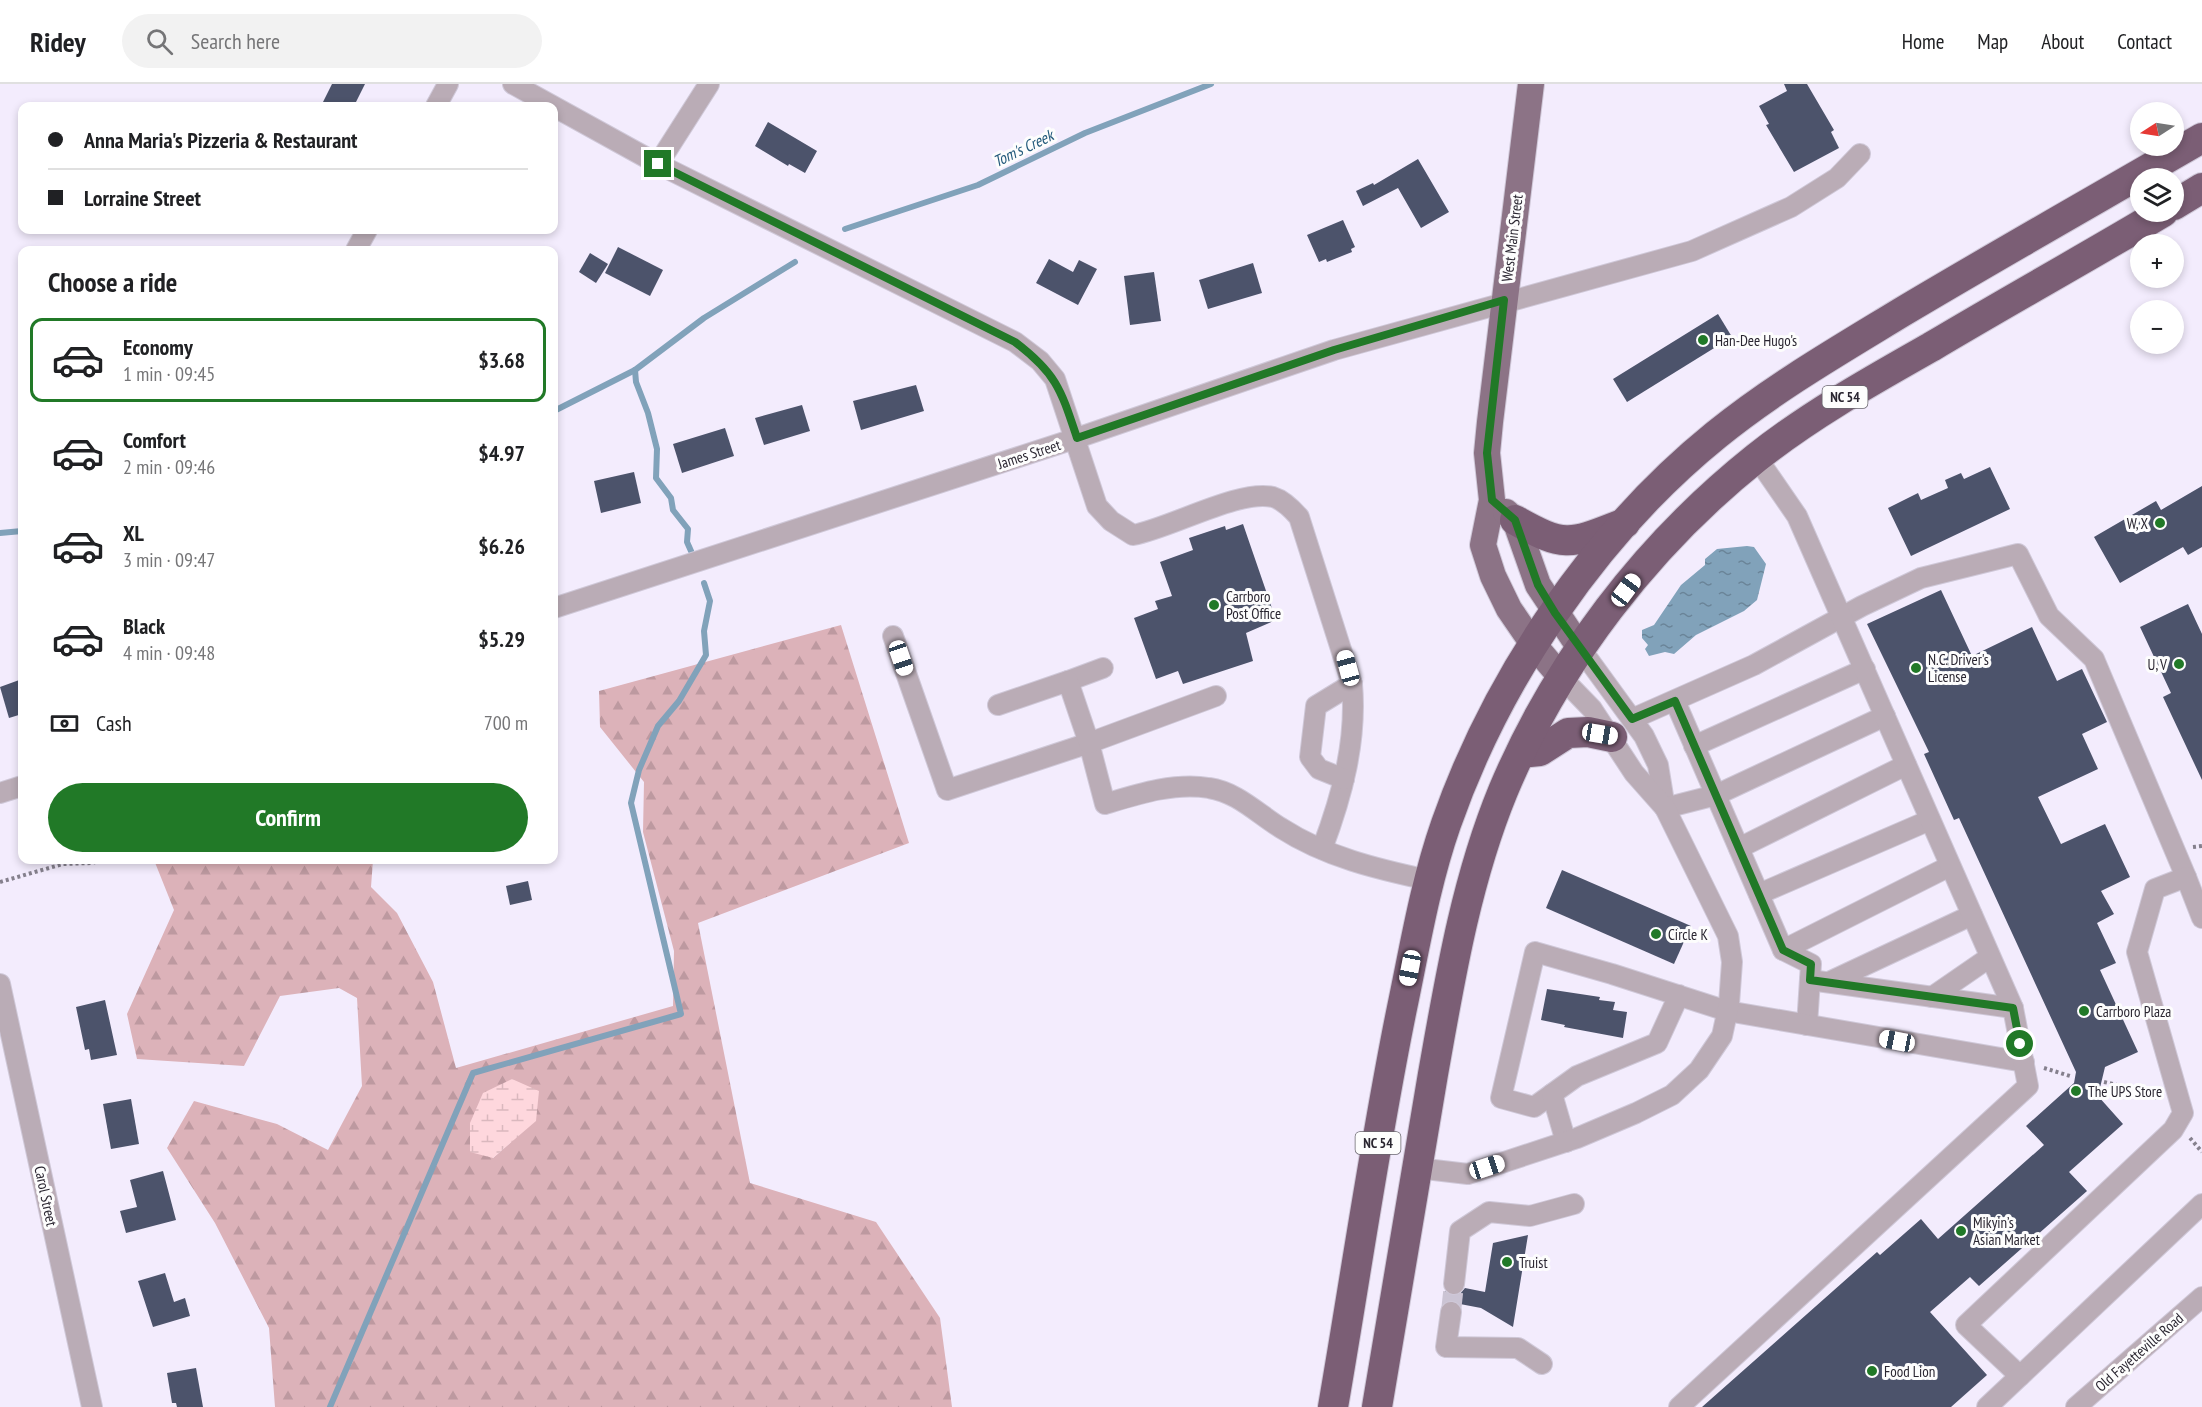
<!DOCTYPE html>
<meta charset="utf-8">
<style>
body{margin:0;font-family:"PT Sans Narrow",sans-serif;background:#f2f2f2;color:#202124;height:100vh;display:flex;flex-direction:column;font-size:22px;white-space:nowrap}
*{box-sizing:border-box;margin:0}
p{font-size:20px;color:#757577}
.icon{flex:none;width:33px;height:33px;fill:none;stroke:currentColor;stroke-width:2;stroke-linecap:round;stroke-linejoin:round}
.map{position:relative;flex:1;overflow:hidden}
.sheet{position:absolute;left:18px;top:162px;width:540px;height:618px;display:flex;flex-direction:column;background:#fff;border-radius:12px;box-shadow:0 3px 9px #0003}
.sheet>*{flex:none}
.banner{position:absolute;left:18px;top:18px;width:540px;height:132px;border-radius:12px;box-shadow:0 3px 9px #0003;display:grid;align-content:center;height:132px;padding:0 30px;background:#fff}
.needle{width:39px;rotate:258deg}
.tools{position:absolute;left:2130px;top:18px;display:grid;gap:12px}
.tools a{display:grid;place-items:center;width:54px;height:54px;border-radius:50%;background:#fff;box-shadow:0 3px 9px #0003;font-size:30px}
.end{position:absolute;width:27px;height:27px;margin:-14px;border:8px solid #217927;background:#fff;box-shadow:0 0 0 3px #fff}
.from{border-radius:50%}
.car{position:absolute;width:18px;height:36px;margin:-18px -9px;border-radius:8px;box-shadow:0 0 4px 2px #0007;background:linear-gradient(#fff 24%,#345 0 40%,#fff 0 76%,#345 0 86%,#fff 0)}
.banner b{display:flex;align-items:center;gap:21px;height:57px;font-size:22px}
.banner b+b{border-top:2px solid #e0e0e0}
.banner i{width:15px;height:15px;background:#202124}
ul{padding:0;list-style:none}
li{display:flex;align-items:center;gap:18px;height:84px;margin:0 12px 9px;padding:0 18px;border:3px solid transparent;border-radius:12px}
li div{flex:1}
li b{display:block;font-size:22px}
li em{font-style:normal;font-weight:700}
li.on{border-color:#217927}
li>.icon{width:54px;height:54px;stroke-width:1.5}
h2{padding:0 30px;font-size:27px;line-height:72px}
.pay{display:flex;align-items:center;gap:15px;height:66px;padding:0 30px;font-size:22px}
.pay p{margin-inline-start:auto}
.action{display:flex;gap:12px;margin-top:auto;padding:12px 30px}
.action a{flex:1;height:69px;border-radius:36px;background:#217927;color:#fff;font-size:24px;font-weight:700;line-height:69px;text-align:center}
header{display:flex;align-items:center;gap:36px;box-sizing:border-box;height:84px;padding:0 30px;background:#fff;border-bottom:2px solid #e0e0e0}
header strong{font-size:28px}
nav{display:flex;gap:33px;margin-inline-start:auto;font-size:21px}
.search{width:420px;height:54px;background:#f2f2f2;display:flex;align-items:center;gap:15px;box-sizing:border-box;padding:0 21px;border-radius:33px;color:#757577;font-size:22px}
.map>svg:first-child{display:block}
</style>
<header>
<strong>Ridey</strong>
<div class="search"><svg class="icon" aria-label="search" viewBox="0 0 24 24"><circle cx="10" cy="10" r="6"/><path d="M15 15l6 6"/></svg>Search here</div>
<nav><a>Home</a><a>Map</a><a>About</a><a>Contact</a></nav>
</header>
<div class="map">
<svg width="2202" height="1323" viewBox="0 0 2202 1323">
<defs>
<pattern id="forest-firs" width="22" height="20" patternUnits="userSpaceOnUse" patternTransform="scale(1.5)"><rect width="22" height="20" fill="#dcb2b9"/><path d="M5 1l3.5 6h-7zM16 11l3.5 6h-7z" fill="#bd99a0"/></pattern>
<pattern id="wetland-marsh" width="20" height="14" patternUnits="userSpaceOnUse" patternTransform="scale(1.5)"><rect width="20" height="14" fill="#fed7dd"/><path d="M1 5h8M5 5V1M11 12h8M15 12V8" fill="none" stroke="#dab8be"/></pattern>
<pattern id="water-ripples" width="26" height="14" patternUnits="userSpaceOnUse" patternTransform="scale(1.5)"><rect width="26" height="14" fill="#81a2ba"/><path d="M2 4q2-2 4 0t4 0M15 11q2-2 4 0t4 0" fill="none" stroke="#6a8498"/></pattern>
</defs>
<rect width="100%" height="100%" fill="#f3ecfd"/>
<!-- forest -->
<path fill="url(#forest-firs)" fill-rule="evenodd" d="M841 541 909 759 698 839 750 1099 876 1138 940 1234 952 1323H275L269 1244 215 1139 167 1064 194 1017 277 1040 328 1066 362 1002 357 914 339 904 280 912 244 982 137 975 127 930 174 826 154 776H373L371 803 397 829 433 898 456 984 673 922 674 867 643 748 644 698 600 643 599 607ZM483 1010 511 1058 493 1074Z"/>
<!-- wetland -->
<path fill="url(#wetland-marsh)" d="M512 995 539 1007 536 1037 493 1074 470 1068V1039L483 1009Z"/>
<!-- water -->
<path fill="url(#water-ripples)" d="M1747 462 1754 463 1766 480 1757 516 1744 527 1696 551 1674 570 1665 568 1649 572 1645 565 1648 561 1642 554V546L1654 541 1681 501 1705 481V475L1717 465Z"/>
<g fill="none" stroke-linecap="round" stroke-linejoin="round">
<!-- stream -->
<g stroke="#81a2ba" stroke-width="6">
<path d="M845 145 978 101 1085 49 1211 0"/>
<path d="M635 286 636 298 648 329 657 365 656 394 671 414 673 426 688 445 687 458 691 467"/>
<path d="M554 327 635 286 704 234 795 178"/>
<path d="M0 449 22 447"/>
<path d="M330 1323 473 989 681 930 631 719 639 686 658 642 679 617 706 571 704 547 710 517 704 499"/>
</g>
</g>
<!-- building -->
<g fill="#4c536b">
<path d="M332 0H365L354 22H321Z"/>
<path d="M1784 0H1807L1834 46 1831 48 1839 64 1794 88 1766 41 1769 40 1759 22 1787 7Z"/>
<path d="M768 38 817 67 805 89 789 80 788 82 755 62Z"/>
<path d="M1418 75 1449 128 1421 144 1398 104 1363 122 1356 107 1373 99 1374 101Z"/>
<path d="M1343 136 1355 163 1351 165 1352 168 1327 178 1326 175 1319 178 1307 151Z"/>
<path d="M618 163 663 186 650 212 605 189Z"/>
<path d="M590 169 608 180 596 199 579 188Z"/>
<path d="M1049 175 1073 188 1079 176 1097 185 1078 221 1036 199Z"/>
<path d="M1253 179 1262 209 1208 225 1199 196Z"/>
<path d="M1154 188 1161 237 1130 241 1124 192Z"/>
<path d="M1718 230 1732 253 1627 318 1613 295Z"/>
<path d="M916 301 924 327 861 346 853 317Z"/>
<path d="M802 321 810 347 764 361 755 334Z"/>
<path d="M725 344 734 372 682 389 673 360Z"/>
<path d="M1990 383 2010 425 1911 472 1888 424 1918 409 1921 416 1948 404 1945 396 1961 389 1964 395Z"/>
<path d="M634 388 641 419 601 429 594 397Z"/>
<path d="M2202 402V463L2188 471 2183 463 2120 499 2094 453 2156 417 2161 426Z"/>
<path d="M1243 440 1276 536 1246 549 1253 577 1183 600 1178 587 1156 595 1134 534 1158 525 1155 517 1172 512 1160 478 1193 466 1189 454 1225 442 1226 446Z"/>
<path d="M1941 506 1972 572 2032 543 2057 597 2082 585 2107 638 2082 650 2098 685 2038 713 2061 760 2105 740 2130 793 2101 807 2114 830 2097 839 2116 879 2100 886 2138 968 2105 983 2098 1012 2123 1040 2069 1088 2087 1107 1979 1202 1970 1193 1930 1228 1987 1291 1951 1323H1702L1877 1168 1880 1171 1921 1135 1938 1155 2044 1061 2026 1042 2074 999 2076 988 1959 734 1954 736 1924 670 1929 668 1867 540Z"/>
<path d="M2188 520 2202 550V696L2163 613 2171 609 2140 543Z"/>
<path d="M22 595V630L9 634 0 603Z"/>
<path d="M1562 786 1691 842 1674 880 1546 824Z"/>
<path d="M528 797 532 816 510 821 506 802Z"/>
<path d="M1547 905 1600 913 1599 916 1615 918 1613 926 1627 928 1623 954 1564 943 1565 941 1541 936Z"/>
<path d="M105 916 117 971 91 976 89 965 85 966 76 923Z"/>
<path d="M131 1015 139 1060 111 1065 103 1020Z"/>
<path d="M163 1087 176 1136 126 1149 120 1127 137 1123 130 1096Z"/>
<path d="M1528 1151 1513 1243 1481 1224 1460 1220 1453 1216 1443 1218 1445 1207 1453 1212 1459 1211 1465 1204 1485 1208 1493 1159Z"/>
<path d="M165 1189 174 1218 185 1214 190 1232 153 1243 138 1197Z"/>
<path d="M196 1284 203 1323H177L176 1319H172L167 1289Z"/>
</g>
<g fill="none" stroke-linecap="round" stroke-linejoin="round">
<!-- minor-tunnel -->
<path stroke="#cbc4d4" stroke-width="20" stroke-dasharray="20 10" stroke-linecap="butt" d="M1451 1228 1454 1200"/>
<!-- minor casing -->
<g stroke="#cfc8d8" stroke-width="22">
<g id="minor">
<path d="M513 0 658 80 1015 258 1040 277 1055 295 1097 422 1111 437 1133 451C1171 444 1239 405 1273 413 1283 416 1292 425 1299 433L1352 600C1357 657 1342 712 1322 765"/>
<path d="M436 22 448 0"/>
<path d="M658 80 709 0"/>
<path d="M356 166 367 146"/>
<path d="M554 524 1077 354 1334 266 1692 167 1791 123 1837 94 1860 70"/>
<path d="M893 552 947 706 1089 659 1105 720C1138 710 1175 698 1209 704 1237 708 1258 730 1281 744 1326 773 1377 785 1428 796"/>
<path d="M1580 564 1644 652 1658 681 1665 724"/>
<path d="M1068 597 1103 584"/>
<path d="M1675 617 1783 866 1811 880 1807 941"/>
<path d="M998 621 1068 597 1089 659 1216 612"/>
<path d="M1632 635 1754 581 1862 522 1921 494 2018 470 2049 532 2094 575 2186 793"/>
<path d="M1694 662 1865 585"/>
<path d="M1344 695 1319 685 1310 673 1316 622 1352 600"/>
<path d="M0 709 22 702"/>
<path d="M1665 724 1716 711 1885 632"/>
<path d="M1739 764 1906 681"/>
<path d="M1759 810 1930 736"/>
<path d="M2202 834 2186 793 2155 805 2137 868 2183 1029 2173 1046 1966 1241 2020 1292 2202 1120"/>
<path d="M1783 866 1950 782"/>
<path d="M1810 896 2013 924"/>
<path d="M1829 898 1972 831"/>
<path d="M0 900 92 1323"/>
<path d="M1679 911 1657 959 1577 992 1534 1023 1501 1014 1535 868 1612 890 1727 927 2024 978"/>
<path d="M1932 913 1990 873"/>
<path d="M1552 1010 1566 1058"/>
<path d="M1417 1084 1468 1090 1577 1054 1636 1029 1672 1011 1699 986 1722 952 1729 920 1732 878 1728 852 1665 724 1634 689 1592 625 1561 593"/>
<path d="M1454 1200 1460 1147 1489 1128 1530 1132 1574 1120"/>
<path d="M1451 1228 1446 1263 1518 1264 1542 1280"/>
<path d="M1679 1323 2028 1002 2013 924 1797 432 1757 374"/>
<path d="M1987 1323 2020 1292"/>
<path d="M2076 1323 2202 1213"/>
</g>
</g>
<!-- major casing -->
<g stroke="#cfc8d8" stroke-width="28">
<g id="major">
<path d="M1531 0 1490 338 1487 369 1492 416 1483 461 1493 492 1509 525 1533 560 1561 593"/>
<path d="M1506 428 1515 436 1538 501 1580 564"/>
</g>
</g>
<!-- highway casing -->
<g stroke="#cfc8d8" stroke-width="32">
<g id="highway">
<path d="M2174 121 2202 104"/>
<path d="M1515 436C1566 465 1571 460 1625 439"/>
<path d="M1521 669 1540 667 1568 649 1588 648 1612 653"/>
<path d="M1333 1323C1356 1190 1375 1056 1402 924 1415 862 1425 800 1446 740 1497 594 1596 448 1716 351 1774 304 1838 267 1902 228 2001 169 2102 112 2202 54"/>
<path d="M1377 1323C1396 1212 1414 1101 1433 990 1450 894 1466 797 1503 707 1557 578 1647 461 1756 374 1810 331 1871 297 1931 263 2008 217 2086 174 2163 128"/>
</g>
</g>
<!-- path -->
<g stroke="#85808d" stroke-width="4" stroke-dasharray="3 3" stroke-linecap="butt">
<path d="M2193 763 2202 762"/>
<path d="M0 798 63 780 92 779 103 776"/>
<path d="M2044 984 2070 992"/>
<path d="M2104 998 2153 1009 2158 1016"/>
<path d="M2190 1054 2202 1068"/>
</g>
<!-- minor -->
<use href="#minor" stroke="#baacb6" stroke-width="20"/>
<!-- major -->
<use href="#major" stroke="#8c7386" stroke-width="26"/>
<!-- highway -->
<use href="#highway" stroke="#7b5e75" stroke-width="30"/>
</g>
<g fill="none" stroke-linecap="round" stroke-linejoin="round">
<!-- route -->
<path stroke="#217927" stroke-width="8" d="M658 80 1015 258C1057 290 1061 306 1077 354L1334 266 1504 216 1487 369 1492 416 1515 436 1538 501 1555 529 1632 635 1675 617 1783 866 1811 880 1810 896 2013 924 2020 960"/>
</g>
<!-- markers -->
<g fill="#217927" stroke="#fdfdfd" stroke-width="2">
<circle cx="1703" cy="256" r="6"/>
<circle cx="2160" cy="439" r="6"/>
<circle cx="1214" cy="521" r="6"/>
<circle cx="2179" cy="580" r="6"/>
<circle cx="1916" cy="584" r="6"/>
<circle cx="1656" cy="850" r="6"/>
<circle cx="2084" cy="927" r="6"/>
<circle cx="2076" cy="1007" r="6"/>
<circle cx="1961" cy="1147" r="6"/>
<circle cx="1507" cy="1178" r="6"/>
<circle cx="1872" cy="1287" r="6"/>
</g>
<g text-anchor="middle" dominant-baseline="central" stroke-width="6" stroke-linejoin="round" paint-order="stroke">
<!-- shield labels -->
<g fill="#fdfdfd" stroke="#69666e" stroke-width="1.5">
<rect x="1822.5" y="302" width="45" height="22" rx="4.5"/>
<rect x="1355.5" y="1048" width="45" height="22" rx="4.5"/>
</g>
<g font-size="14" font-weight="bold" fill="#2a2631">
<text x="1845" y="313">NC 54</text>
<text x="1378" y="1059">NC 54</text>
</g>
<!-- street labels -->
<g font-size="15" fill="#2a2631" stroke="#fdfdfd">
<text transform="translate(1512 154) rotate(-83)">West Main Street</text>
<text transform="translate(1029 370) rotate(-18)">James Street</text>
<text transform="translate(46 1112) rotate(78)">Carol Street</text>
<text transform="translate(2139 1268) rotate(-41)">Old Fayetteville Road</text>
</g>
<!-- poi labels -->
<g font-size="15" fill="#2a2631" stroke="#fdfdfd" text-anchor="start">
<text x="1715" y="256">Han-Dee Hugo's</text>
<text x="2148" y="439" text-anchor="end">W, X</text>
<text x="1226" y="512">Carrboro<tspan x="1226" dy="17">Post Office</tspan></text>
<text x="1928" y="575">N.C. Driver's<tspan x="1928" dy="17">License</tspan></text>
<text x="2167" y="580" text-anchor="end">U, V</text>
<text x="1668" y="850">Circle K</text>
<text x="2096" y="927">Carrboro Plaza</text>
<text x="2088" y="1007">The UPS Store</text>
<text x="1973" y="1138">Mikyin’s<tspan x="1973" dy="17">Asian Market</tspan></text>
<text x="1519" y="1178">Truist</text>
<text x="1884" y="1287">Food Lion</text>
</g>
<!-- water labels -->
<g font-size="16" font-style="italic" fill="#22597b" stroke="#fdfdfd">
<text transform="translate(1023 64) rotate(-26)">Tom's Creek</text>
</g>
</g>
</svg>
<div class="tools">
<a><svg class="needle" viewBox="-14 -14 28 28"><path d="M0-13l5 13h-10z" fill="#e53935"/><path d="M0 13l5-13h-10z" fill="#757577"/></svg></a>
<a><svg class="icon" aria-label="layers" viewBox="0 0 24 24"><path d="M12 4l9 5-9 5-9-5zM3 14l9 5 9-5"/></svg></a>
<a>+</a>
<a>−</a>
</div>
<i class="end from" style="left:2020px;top:960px"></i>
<i class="end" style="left:658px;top:80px"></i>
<i class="car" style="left:1626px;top:506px;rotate:37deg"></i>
<i class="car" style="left:901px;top:574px;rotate:161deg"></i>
<i class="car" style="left:1348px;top:584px;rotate:345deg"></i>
<i class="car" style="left:1600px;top:650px;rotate:100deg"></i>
<i class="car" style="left:1410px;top:884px;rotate:191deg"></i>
<i class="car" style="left:1897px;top:957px;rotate:281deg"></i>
<i class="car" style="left:1487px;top:1083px;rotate:72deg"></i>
<div class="banner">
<b><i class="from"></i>Anna Maria's Pizzeria &amp; Restaurant</b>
<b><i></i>Lorraine Street</b>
</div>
<section class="sheet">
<h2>Choose a ride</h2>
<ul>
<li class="on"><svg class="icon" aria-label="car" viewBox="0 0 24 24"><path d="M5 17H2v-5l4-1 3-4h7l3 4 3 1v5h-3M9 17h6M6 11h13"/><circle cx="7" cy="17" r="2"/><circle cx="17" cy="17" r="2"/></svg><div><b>Economy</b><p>1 min · 09:45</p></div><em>$3.68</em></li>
<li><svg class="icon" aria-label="car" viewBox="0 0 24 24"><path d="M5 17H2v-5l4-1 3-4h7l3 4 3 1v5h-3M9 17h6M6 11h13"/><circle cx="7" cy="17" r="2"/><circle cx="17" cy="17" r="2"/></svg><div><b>Comfort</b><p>2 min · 09:46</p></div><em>$4.97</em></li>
<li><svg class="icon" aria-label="car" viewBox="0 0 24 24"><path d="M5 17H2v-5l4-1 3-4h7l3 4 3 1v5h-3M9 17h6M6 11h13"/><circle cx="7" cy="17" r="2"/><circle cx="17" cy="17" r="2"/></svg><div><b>XL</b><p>3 min · 09:47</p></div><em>$6.26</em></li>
<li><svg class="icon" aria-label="car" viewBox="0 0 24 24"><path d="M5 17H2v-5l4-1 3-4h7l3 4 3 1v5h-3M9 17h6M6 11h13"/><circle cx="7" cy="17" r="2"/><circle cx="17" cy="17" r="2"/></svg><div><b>Black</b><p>4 min · 09:48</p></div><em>$5.29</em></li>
</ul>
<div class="pay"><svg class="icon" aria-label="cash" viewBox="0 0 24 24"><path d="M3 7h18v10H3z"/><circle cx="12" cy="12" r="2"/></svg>Cash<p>700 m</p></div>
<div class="action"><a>Confirm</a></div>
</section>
</div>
